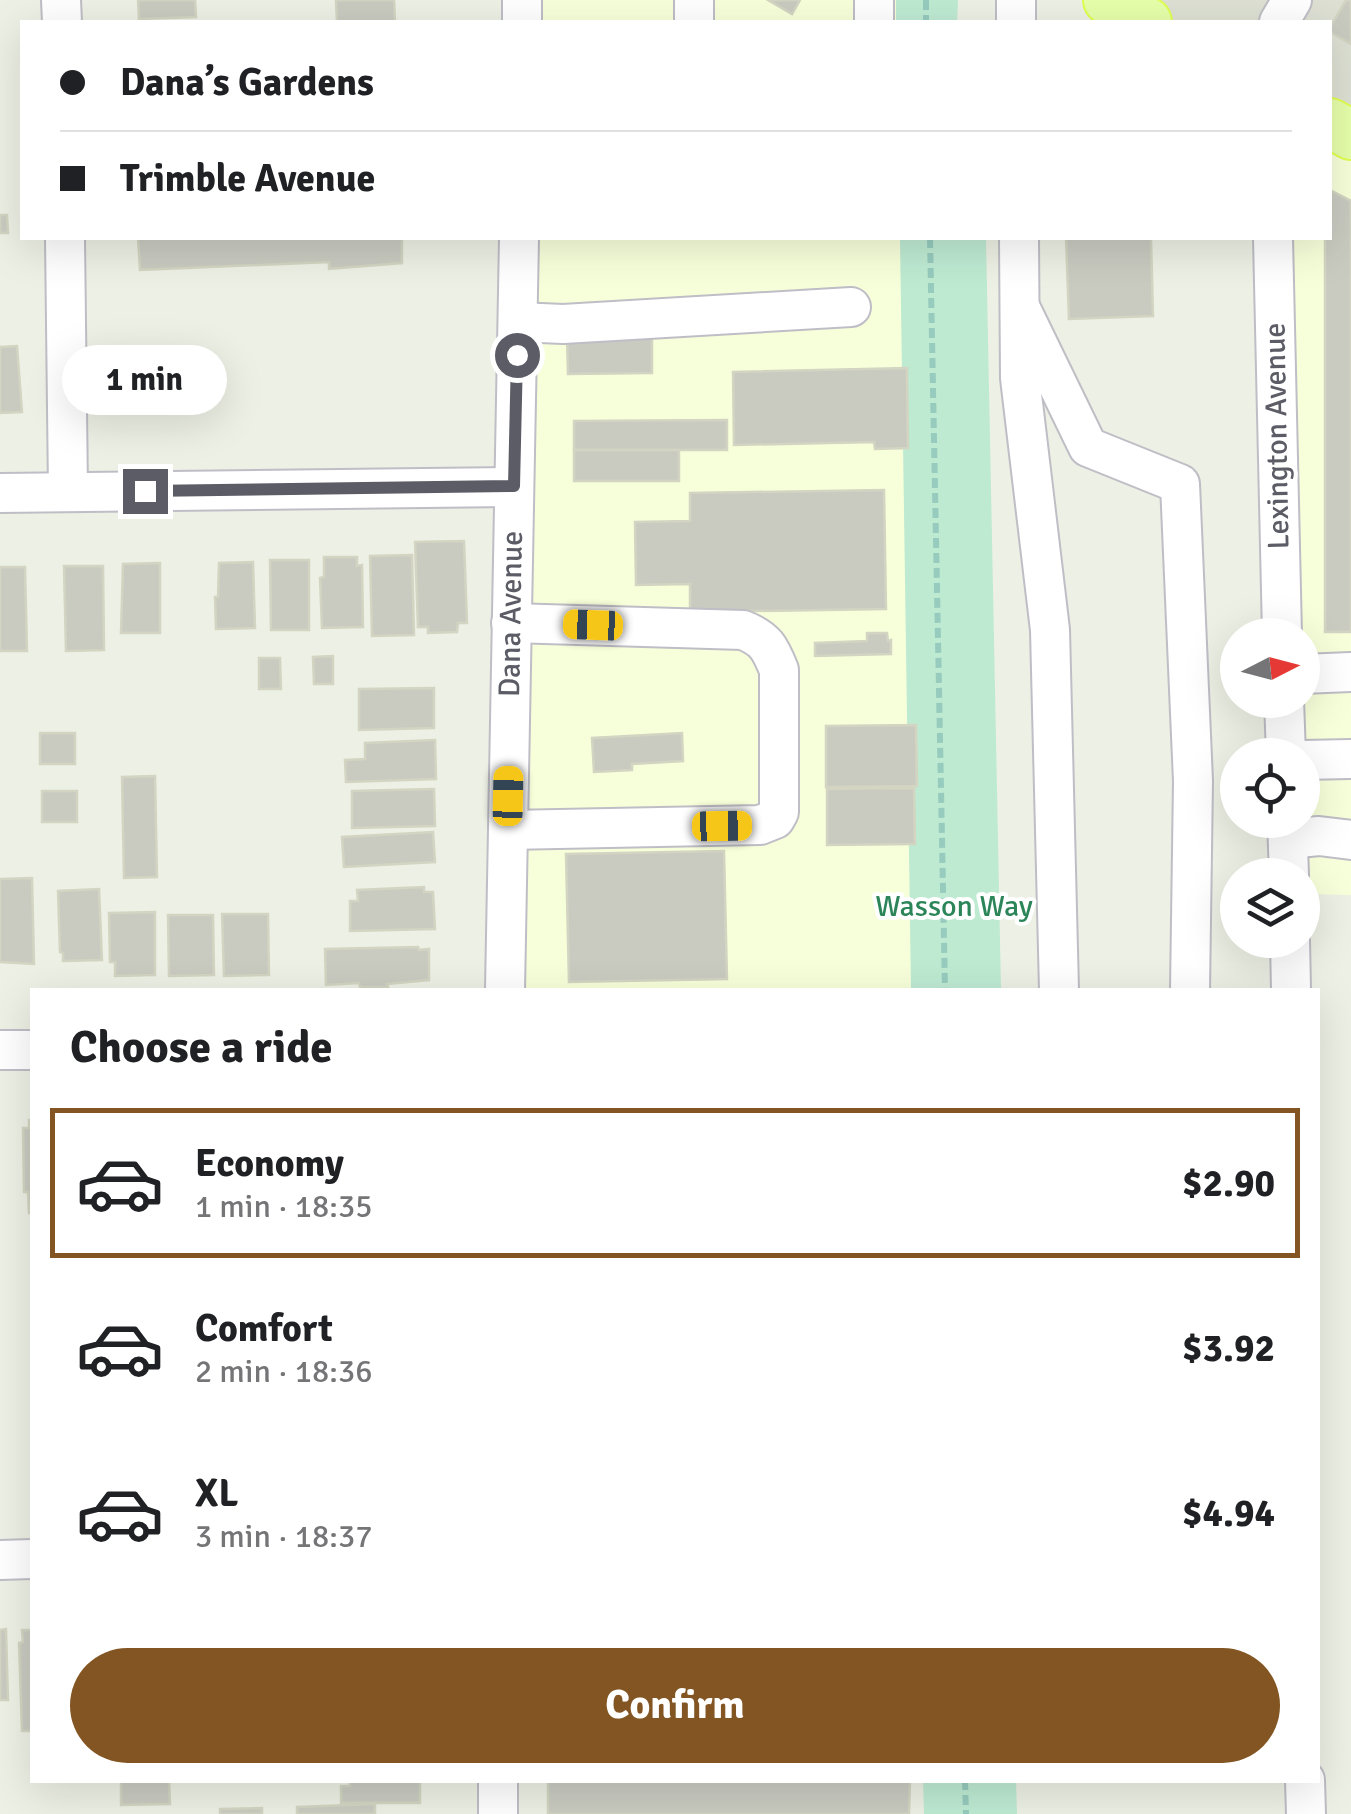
<!DOCTYPE html>
<meta charset="utf-8">
<style>
body{margin:0;font-family:Signika,sans-serif;background:#f6f6f6;color:#202124;height:100vh;display:flex;flex-direction:column;font-size:38px;white-space:nowrap}
*{box-sizing:border-box;margin:0}
p{font-size:32px;color:#757577}
.icon{flex:none;width:55px;height:55px;fill:none;stroke:currentColor;stroke-width:2;stroke-linecap:round;stroke-linejoin:round}
.map{position:relative;flex:1;overflow:hidden}
.drawer{position:absolute;left:30px;top:988px;width:1290px;height:795px;display:flex;flex-direction:column;background:#fff;border-radius:0px;box-shadow:0 10px 40px #0002}
.drawer>*{flex:none}
.banner{position:absolute;left:20px;top:20px;width:1312px;height:220px;border-radius:0px;box-shadow:0 10px 40px #0002;display:grid;align-content:center;height:220px;padding:0 40px;background:#fff}
.needle{width:65px;rotate:84deg}
.tools{position:absolute;left:1220px;top:618px;display:grid;gap:20px}
.tools a{display:grid;place-items:center;width:100px;height:100px;border-radius:50%;background:#fff;box-shadow:0 10px 40px #0002;font-size:50px}
.end{position:absolute;width:45px;height:45px;margin:-22px;border:12px solid #5c5c66;background:#fff;box-shadow:0 0 0 5px #fff}
.from{border-radius:50%}
.bubble{position:absolute;height:70px;border-radius:35px;background:#fff;box-shadow:0 10px 40px #0002;font-size:32px;font-weight:700;line-height:70px;text-align:center}
.car{position:absolute;width:30px;height:60px;margin:-30px -15px;border-radius:12px;box-shadow:0 0 8px 2px #0007;background:linear-gradient(#f5c518 24%,#345 0 40%,#f5c518 0 76%,#345 0 86%,#f5c518 0)}
.banner b{display:flex;align-items:center;gap:35px;height:95px;font-size:38px}
.banner b+b{border-top:2px solid #e0e0e0}
.banner i{width:25px;height:25px;background:#202124}
ul{padding:0;list-style:none}
li{display:flex;align-items:center;gap:30px;height:150px;margin:0 20px 15px;padding:0 20px;border:5px solid transparent;border-radius:0px}
li div{flex:1}
li b{display:block;font-size:38px}
li em{font-style:normal;font-weight:700}
li.current{border-color:#825522}
li>.icon{width:90px;height:90px;stroke-width:1.5}
h2{padding:0 40px;font-size:45px;line-height:120px}
.primary-button{display:flex;gap:20px;margin-top:auto;padding:20px 40px}
.primary-button a{flex:1;height:115px;border-radius:60px;background:#825522;color:#fff;font-size:40px;font-weight:700;line-height:115px;text-align:center}
.map>svg:first-child{display:block}
</style>
<div class="map">
<svg width="1351" height="1814" viewBox="0 0 1351 1814">
<rect width="100%" height="100%" fill="#edf0e4"/>
<!-- commercial -->
<g fill="#f7ffda">
<rect x="522" y="0" width="404" height="22"/>
<path d="M1330 123 1351 135V895L1303 894 1302 635H1282L1273 238H1330Z"/>
<path d="M519 238H930L945 990H505Z"/>
</g>
<!-- education -->
<path fill="#dde0d3" d="M1108 0H1351V135L1330 123V22H1147Z"/>
<!-- green -->
<g fill="#beead2">
<path d="M896 0H958L957 22H896Z"/>
<path d="M900 238H986L1001 990H911Z"/>
<path d="M923 1780H1016L1017 1814H924Z"/>
</g>
<!-- building -->
<g fill="#c9cbc1" stroke="#d3d5c2" stroke-width="2.5">
<path d="M138 0H195L196 17 139 19Z"/>
<path d="M336 0H394L395 22H337Z"/>
<path d="M768 0H800L792 14Z"/>
<path d="M1346 0H1351V44L1330 32V27Z"/>
<path d="M1330 190 1351 201V632H1325V238H1330Z"/>
<path d="M0 215H7L8 233H0Z"/>
<path d="M138 238H402V263L329 269V262L140 270Z"/>
<path d="M1066 238H1151L1153 316 1069 319Z"/>
<path d="M652 336V373L568 374 567 337Z"/>
<path d="M17 346 22 412 0 413V347Z"/>
<path d="M907 368 908 448 875 449 874 442 734 445 733 372Z"/>
<path d="M727 420V450H574V421Z"/>
<rect x="574" y="450" width="105" height="31"/>
<path d="M884 490 886 609 690 612V584L636 585 635 522 690 521V493Z"/>
<path d="M464 541 467 623H458L457 632 428 633V627H418L415 542Z"/>
<path d="M412 555 414 635 372 636 370 556Z"/>
<path d="M324 557H357V566L362 565 363 627 322 628 320 578 324 577Z"/>
<path d="M270 560H309V630H271Z"/>
<path d="M253 562 255 628 216 629 215 597H218L219 563Z"/>
<path d="M160 563V633H121L123 564Z"/>
<path d="M64 566H103L104 650 66 651Z"/>
<path d="M0 567H25L27 651H0Z"/>
<path d="M867 633H887L888 641 891 640V654L815 656V643L867 641Z"/>
<path d="M333 656V684H314L313 657Z"/>
<path d="M259 658H280L281 689H259Z"/>
<path d="M434 688V728L359 730V689Z"/>
<path d="M916 725 917 786 826 787V726Z"/>
<rect x="40" y="733" width="35" height="31"/>
<path d="M682 733 683 761 632 764V770L594 772 592 738Z"/>
<path d="M435 740 436 779 346 782 345 760 365 759V743Z"/>
<path d="M155 776 157 877 124 878 122 777Z"/>
<path d="M914 788 915 844 827 845V789Z"/>
<path d="M434 789 435 826 352 828V791Z"/>
<rect x="42" y="791" width="35" height="31"/>
<path d="M433 832 435 862 344 867 342 837Z"/>
<path d="M724 851 727 979 569 982 566 854Z"/>
<path d="M32 878 34 964 0 962V879Z"/>
<path d="M424 887V892H433L435 929 350 931V901H358L357 890Z"/>
<path d="M99 889 102 960 63 961V953L60 952 58 891Z"/>
<path d="M155 912V975L115 976V962H110L109 913Z"/>
<path d="M222 914H268L269 975 224 976Z"/>
<path d="M168 915H213L214 975 169 976Z"/>
<path d="M418 947 419 950 429 949V980L387 984 388 987H360L359 983 326 985 325 949Z"/>
<path d="M29 1120H32V1213H29L28 1192H24L23 1128H29Z"/>
<path d="M6 1629 8 1700H0V1630Z"/>
<path d="M22 1630H32V1731H22L19 1643 23 1642Z"/>
<path d="M121 1780H169L170 1804 121 1805Z"/>
<path d="M350 1780H420V1803H341V1786H350Z"/>
<path d="M548 1780H910L909 1814H548Z"/>
<path d="M375 1804V1814H297V1807Z"/>
<path d="M262 1808V1814H220V1809Z"/>
</g>
<g fill="none" stroke-linecap="round" stroke-linejoin="round">
<!-- minor casing -->
<g stroke="#bfbec6" stroke-width="42">
<g id="minor">
<path d="M61 0 62 22"/>
<path d="M1016 0V22"/>
<path d="M522 22V0"/>
<path d="M694 22V0"/>
<path d="M874 22V0"/>
<path d="M1279 22 1292 0"/>
<path d="M65 238 68 492"/>
<path d="M1019 238 1020 378 1050 630 1059 990"/>
<path d="M1273 238 1282 635"/>
<path d="M1020 307 1088 447 1180 484 1193 781 1190 990"/>
<path d="M518 322 563 324 851 307"/>
<path d="M0 493 514 487"/>
<path d="M1302 674 1351 672"/>
<path d="M1284 700 1286 755"/>
<path d="M1302 760 1351 759"/>
<path d="M1287 820 1289 875"/>
<path d="M508 830 760 825 775 819 779 812V670C770 648 766 639 743 630L511 623"/>
<path d="M1288 839 1319 836 1351 840"/>
<path d="M1290 940 1291 990"/>
<path d="M505 990 519 238"/>
<path d="M0 1050H32"/>
<path d="M0 1560 32 1559"/>
<path d="M1305 1780 1306 1814"/>
<path d="M498 1814V1780"/>
</g>
</g>
<!-- major casing -->
<g stroke="#e0ff4e" stroke-width="52">
<g id="major">
<path d="M1108 0 1147 22"/>
<path d="M1330 123 1351 135"/>
</g>
</g>
<!-- path -->
<g stroke="#96cbbe" stroke-width="6" stroke-dasharray="10 5" stroke-linecap="butt">
<path d="M926 0V22"/>
<path d="M930 238 945 990"/>
<path d="M965 1780 966 1814"/>
</g>
<!-- minor -->
<use href="#minor" stroke="#fff" stroke-width="38"/>
<!-- major -->
<use href="#major" stroke="#e6ffaa" stroke-width="48"/>
</g>
<g fill="none" stroke-linecap="round" stroke-linejoin="round">
<!-- route -->
<path stroke="#5c5c66" stroke-width="12" d="M145 491 514 486 517 355"/>
</g>
<g text-anchor="middle" dominant-baseline="central" stroke-width="8" stroke-linejoin="round" paint-order="stroke">
<!-- street labels -->
<g font-size="30" fill="#5c5c66" stroke="#fff">
<text transform="translate(1277 436) rotate(-91)">Lexington Avenue</text>
<text transform="translate(511 614) rotate(-89)">Dana Avenue</text>
</g>
<!-- park labels -->
<g font-size="30" fill="#2c8559" stroke="#fff">
<text x="954" y="906">Wasson Way</text>
</g>
</g>
</svg>
<div class="tools">
<a><svg class="needle" viewBox="-14 -14 28 28"><path d="M0-13l5 13h-10z" fill="#e53935"/><path d="M0 13l5-13h-10z" fill="#757577"/></svg></a>
<a><svg class="icon" aria-label="locate" viewBox="0 0 24 24"><circle cx="12" cy="12" r="6"/><path d="M12 2v4M12 18v4M2 12h4M18 12h4"/></svg></a>
<a><svg class="icon" aria-label="layers" viewBox="0 0 24 24"><path d="M12 4l9 5-9 5-9-5zM3 14l9 5 9-5"/></svg></a>
</div>
<i class="end from" style="left:517px;top:355px"></i>
<i class="end" style="left:145px;top:491px"></i>
<div class="bubble" style="left:62px;top:345px;width:165px">1 min</div>
<i class="car" style="left:593px;top:625px;rotate:272deg"></i>
<i class="car" style="left:508px;top:796px;rotate:1deg"></i>
<i class="car" style="left:722px;top:826px;rotate:89deg"></i>
<div class="banner">
<b><i class="from"></i>Dana’s Gardens</b>
<b><i></i>Trimble Avenue</b>
</div>
<section class="drawer">
<h2>Choose a ride</h2>
<ul>
<li class="current"><svg class="icon" aria-label="car" viewBox="0 0 24 24"><path d="M5 17H2v-5l4-1 3-4h7l3 4 3 1v5h-3M9 17h6M6 11h13"/><circle cx="7" cy="17" r="2"/><circle cx="17" cy="17" r="2"/></svg><div><b>Economy</b><p>1 min · 18:35</p></div><em>$2.90</em></li>
<li><svg class="icon" aria-label="car" viewBox="0 0 24 24"><path d="M5 17H2v-5l4-1 3-4h7l3 4 3 1v5h-3M9 17h6M6 11h13"/><circle cx="7" cy="17" r="2"/><circle cx="17" cy="17" r="2"/></svg><div><b>Comfort</b><p>2 min · 18:36</p></div><em>$3.92</em></li>
<li><svg class="icon" aria-label="car" viewBox="0 0 24 24"><path d="M5 17H2v-5l4-1 3-4h7l3 4 3 1v5h-3M9 17h6M6 11h13"/><circle cx="7" cy="17" r="2"/><circle cx="17" cy="17" r="2"/></svg><div><b>XL</b><p>3 min · 18:37</p></div><em>$4.94</em></li>
</ul>
<div class="primary-button"><a>Confirm</a></div>
</section>
</div>
